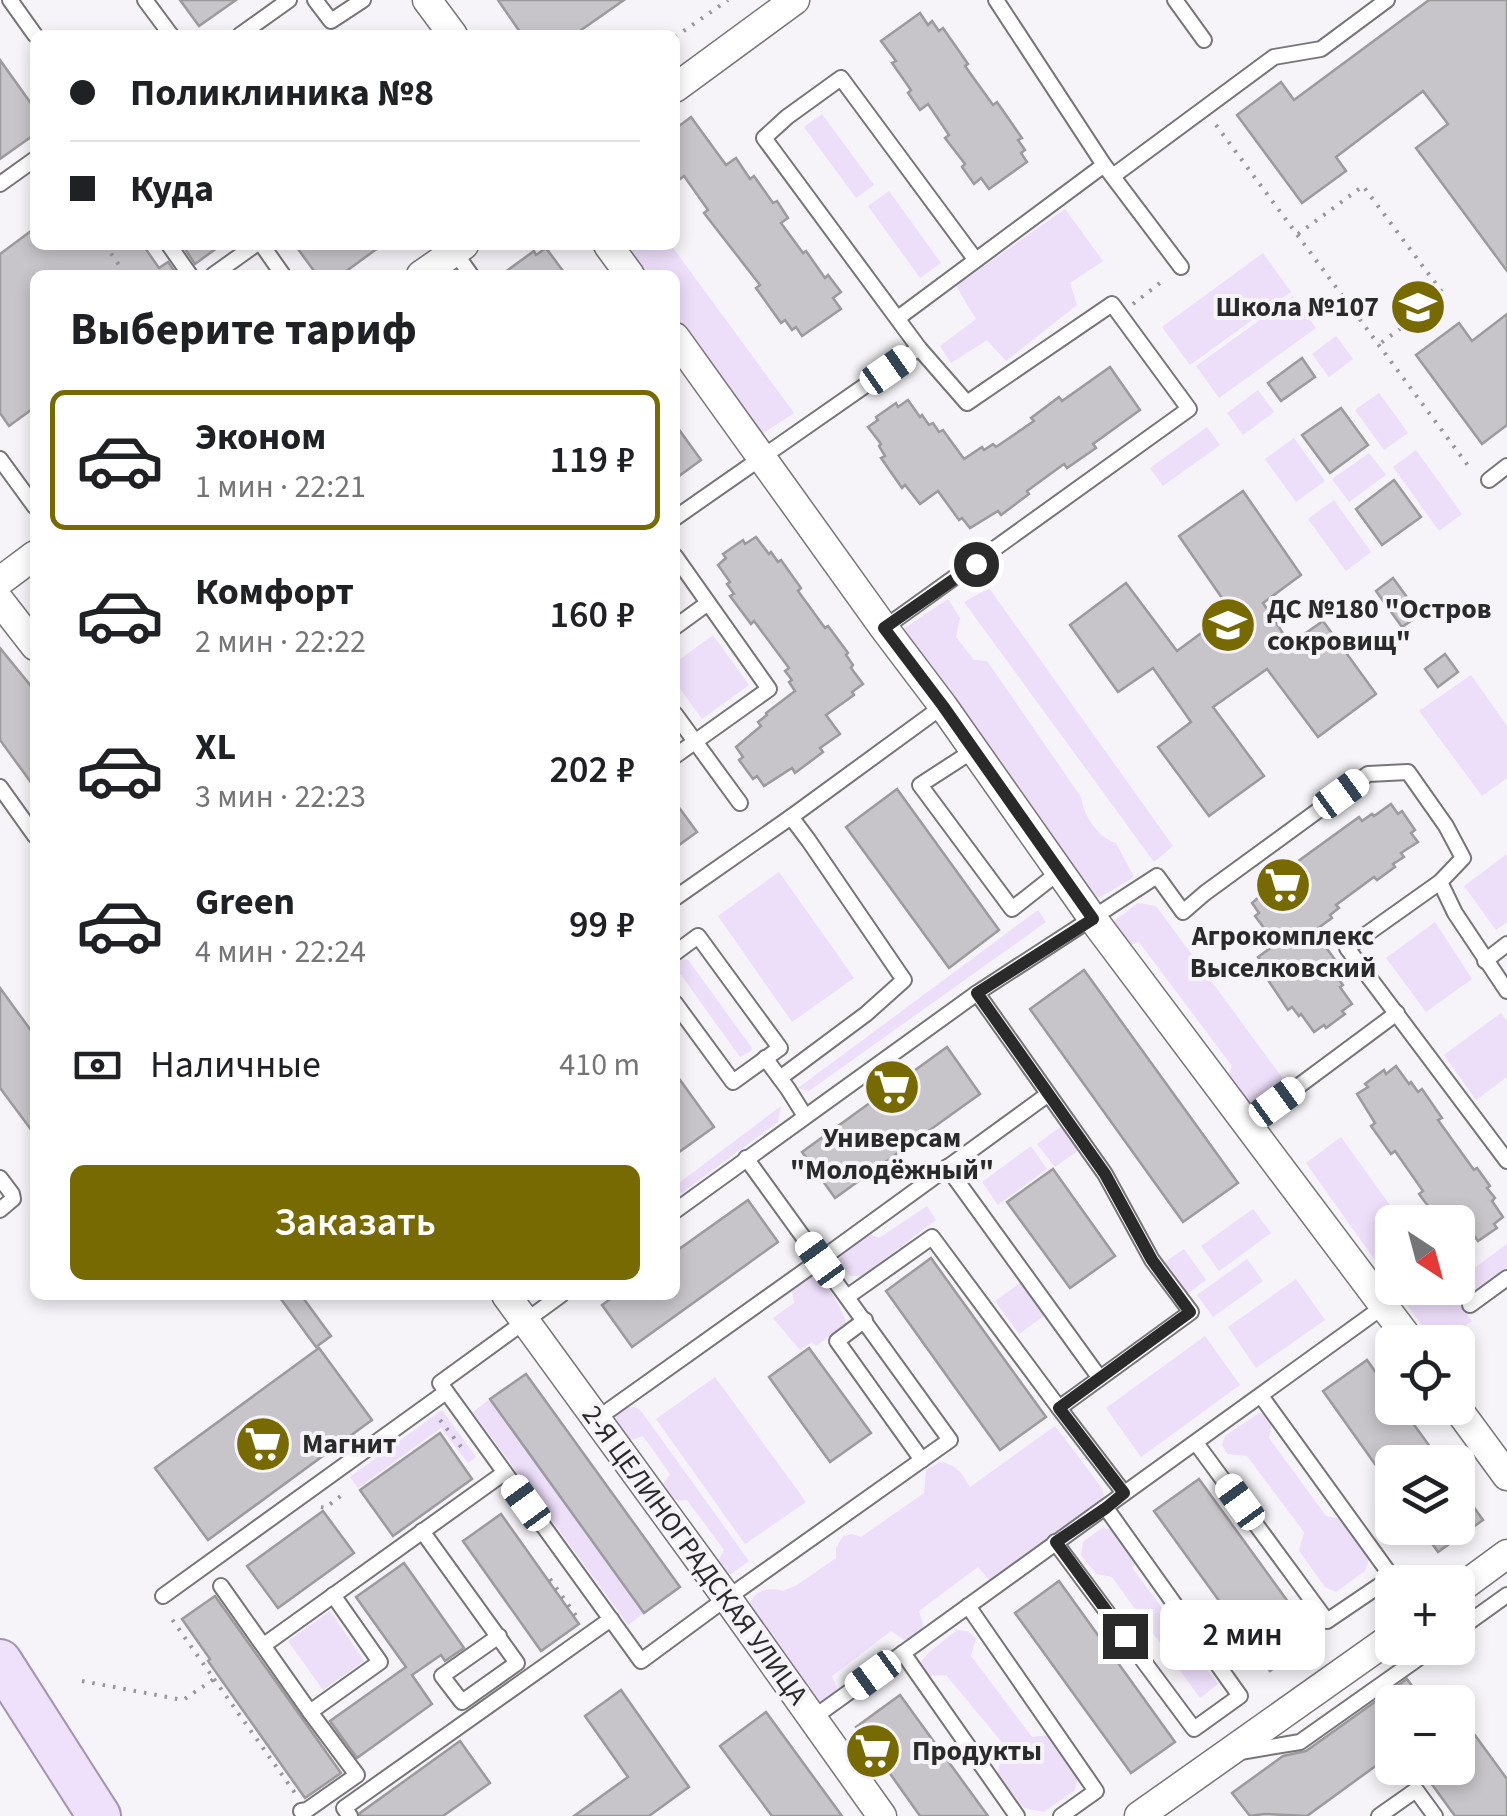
<!DOCTYPE html>
<html lang="ru">
<meta charset="utf-8">
<style>
body{margin:0;font-family:"Source Sans 3",sans-serif;background:#f2f2f2;color:#202124;height:100vh;display:flex;flex-direction:column;font-size:38px;white-space:nowrap}
*{box-sizing:border-box;margin:0}
p{font-size:32px;color:#757577}
.icon{flex:none;width:55px;height:55px;fill:none;stroke:currentColor;stroke-width:2;stroke-linecap:round;stroke-linejoin:round}
.map{position:relative;flex:1;overflow:hidden}
.sheet{position:absolute;left:30px;top:270px;width:650px;height:1030px;display:flex;flex-direction:column;background:#fff;border-radius:15px;box-shadow:0 5px 15px #0003}
.sheet>*{flex:none}
.banner{position:absolute;left:30px;top:30px;width:650px;height:220px;border-radius:15px;box-shadow:0 5px 15px #0003;display:grid;align-content:center;height:220px;padding:0 40px;background:#fff}
.needle{width:65px;rotate:144deg}
.controls{position:absolute;left:1375px;top:1205px;display:grid;gap:20px}
.controls a{display:grid;place-items:center;width:100px;height:100px;border-radius:15px;background:#fff;box-shadow:0 5px 15px #0003;font-size:50px}
.end{position:absolute;width:45px;height:45px;margin:-22px;border:12px solid #2b2a2b;background:#fff;box-shadow:0 0 0 5px #fff}
.from{border-radius:50%}
.bubble{position:absolute;height:70px;border-radius:15px;background:#fff;box-shadow:0 5px 15px #0003;font-size:32px;font-weight:600;line-height:70px;text-align:center}
.car{position:absolute;width:30px;height:60px;margin:-30px -15px;border-radius:12px;box-shadow:0 0 8px 2px #0007;background:linear-gradient(#fff 24%,#345 0 40%,#fff 0 76%,#345 0 86%,#fff 0)}
.banner b{display:flex;align-items:center;gap:35px;height:95px;font-size:38px}
.banner b+b{border-top:2px solid #e0e0e0}
.banner i{width:25px;height:25px;background:#202124}
ul{padding:0;list-style:none}
li{display:flex;align-items:center;gap:30px;height:140px;margin:0 20px 15px;padding:0 20px;border:5px solid transparent;border-radius:15px}
li div{flex:1}
li b{display:block;font-size:38px}
li em{font-style:normal;font-weight:600}
li.current{border-color:#786a02}
li>.icon{width:90px;height:90px;stroke-width:1.5}
h2{padding:0 40px;font-size:45px;line-height:120px}
.pay{display:flex;align-items:center;gap:25px;height:110px;padding:0 40px;font-size:38px}
.pay p{margin-inline-start:auto}
.button{display:flex;gap:20px;margin-top:auto;padding:20px 40px}
.button a{flex:1;height:115px;border-radius:15px;background:#786a02;color:#fff;font-size:40px;font-weight:600;line-height:115px;text-align:center}
.map>svg:first-child{display:block}
</style>
<div class="map">
<svg width="1507" height="1816" viewBox="0 0 1507 1816">
<rect width="100%" height="100%" fill="#f6f4f8"/>
<!-- green -->
<g fill="#eddefa">
<path d="M822 114 874 185 856 198 804 127Z"/>
<path d="M889 191 941 263 920 278 868 206Z"/>
<path d="M1065 209 1103 261 1070 283 1077 305 1006 361 987 340 951 363 940 346 976 319 956 286Z"/>
<path d="M618 245H671L794 413 762 434 751 428 675 324V275H640Z"/>
<path d="M1263 253 1291 292 1190 365 1162 327Z"/>
<path d="M1293 296 1316 328 1219 398 1196 366Z"/>
<path d="M1336 336 1353 359 1329 377 1312 354Z"/>
<path d="M1258 390 1274 412 1243 435 1227 413Z"/>
<path d="M1379 393 1408 433 1384 450 1355 410Z"/>
<path d="M1207 427 1220 445 1163 486 1150 468Z"/>
<path d="M1294 438 1325 481 1296 502 1265 459Z"/>
<path d="M1416 450 1462 514 1439 531 1393 467Z"/>
<path d="M1369 453 1386 475 1349 502 1332 479Z"/>
<path d="M1334 500 1371 552 1346 571 1308 519Z"/>
<path d="M989 588 1173 846 1154 862 964 602Z"/>
<path d="M948 599 960 618 956 637 974 660 987 661 1081 797C1084 816 1097 837 1116 843L1134 877 1094 901 902 630Z"/>
<path d="M713 635 749 685 702 719 675 682V663Z"/>
<path d="M1471 675 1507 726V778L1482 796 1419 711Z"/>
<path d="M1507 854V922L1496 930 1464 886Z"/>
<path d="M779 872 854 978 792 1022 718 916Z"/>
<path d="M1138 903 1156 906 1284 1080 1254 1102 1240 1105 1225 1084 1232 1066 1139 942 1123 947 1109 925Z"/>
<path d="M1038 910 1046 922 809 1091 798 1088Z"/>
<path d="M1435 922 1472 979 1426 1012 1386 958Z"/>
<path d="M683 959 688 960 752 1048 751 1051 740 1057 676 968 677 964Z"/>
<path d="M1501 1013 1507 1021V1077L1476 1100 1444 1055Z"/>
<path d="M781 1106 778 1122 675 1198V1186Z"/>
<path d="M1063 1125 1080 1149 1055 1167 1037 1144Z"/>
<path d="M1341 1137 1402 1222H1392V1284L1306 1163Z"/>
<path d="M1031 1146 1047 1169 998 1205 982 1182Z"/>
<path d="M927 1206 936 1220 862 1276H850L839 1260 851 1243 867 1233 879 1238Z"/>
<path d="M1253 1209 1271 1233 1219 1271 1201 1246Z"/>
<path d="M1507 1244V1274L1476 1298 1461 1278Z"/>
<path d="M1184 1249 1206 1280 1187 1294 1164 1263Z"/>
<path d="M1247 1259 1263 1281 1213 1317 1197 1295Z"/>
<path d="M813 1273C829 1284 840 1305 846 1323L816 1346 812 1342 800 1350 773 1318 794 1303 792 1291 800 1279Z"/>
<path d="M1296 1279 1325 1320 1256 1368 1228 1327Z"/>
<path d="M1020 1283 1044 1316 1019 1334 995 1301Z"/>
<path d="M1395 1288H1448L1472 1321 1443 1342H1434Z"/>
<path d="M1205 1336 1240 1385 1141 1457 1106 1408Z"/>
<path d="M715 1377 806 1502 745 1544 656 1419Z"/>
<path d="M490 1399 644 1613 628 1625 473 1412Z"/>
<path d="M626 1407H635L641 1411 749 1561 731 1574 720 1573 715 1567 724 1550 687 1500C674 1502 669 1498 661 1487L670 1474 643 1436 629 1441 612 1422 616 1414Z"/>
<path d="M442 1410 476 1457 468 1463 441 1428 358 1488 350 1477Z"/>
<path d="M1259 1413 1267 1414 1272 1421 1269 1438 1326 1516 1344 1519 1370 1557 1365 1571 1336 1592 1325 1587 1299 1551 1304 1532 1247 1456 1227 1454 1222 1445 1225 1436Z"/>
<path d="M1055 1426 1102 1488 1104 1496 1100 1505 1002 1577 989 1580 978 1567 919 1611 923 1624 922 1631 914 1637 904 1640 891 1631 832 1676 837 1688 835 1696 822 1704 813 1702 750 1616C750 1611 749 1606 751 1601 757 1589 772 1587 783 1591L797 1585 836 1558V1548L843 1536 852 1534 861 1537 924 1493 926 1470 940 1462C958 1465 961 1473 970 1487Z"/>
<path d="M1102 1528 1117 1530 1135 1557 1133 1569 1218 1684 1200 1698 1112 1577 1096 1574 1081 1555 1083 1542Z"/>
<path d="M330 1611 364 1661 323 1690 288 1641Z"/>
<path d="M957 1630 967 1631 976 1638 971 1656 1032 1737 1049 1735 1078 1777 1075 1790 1044 1812 1024 1808 997 1774 1005 1746 946 1675 927 1676 920 1663 926 1655Z"/>
</g>
<!-- building -->
<g fill="#c7c5c9" stroke="#9c9a9d" stroke-width="2.5">
<path d="M180 0H236L199 26Z"/>
<path d="M498 0H624L574 35H522Z"/>
<path d="M1429 0H1507V271L1416 148 1448 124 1423 91 1336 157 1346 171 1302 203 1237 115 1281 82 1294 100Z"/>
<path d="M920 13 928 25 932 21 939 31 943 28 968 64 965 66 993 105 997 102 1022 138 1018 140 1025 150 1021 153 1027 162 989 189 981 178 974 184 962 167 965 164 945 138 949 135 928 104 920 110 908 93 911 90 892 63 896 61 881 41Z"/>
<path d="M0 60 35 109V134L0 159Z"/>
<path d="M691 117 726 165 736 158 750 179 754 176 773 203 777 201 788 218 781 223 803 253 806 251 825 278 828 275 841 292 833 298 841 309 802 336 796 327 792 330 785 320 781 323 756 288 760 285 704 213 708 210 684 176 675 183V129Z"/>
<path d="M35 228V245H143L159 268 168 262 177 275H35V407L9 426 0 413V254Z"/>
<path d="M191 245H221L195 264 185 249Z"/>
<path d="M295 245H382L341 275H317Z"/>
<path d="M546 248 566 275H501L534 251 536 255Z"/>
<path d="M1507 314V425L1482 444 1416 355 1459 323 1472 341Z"/>
<path d="M1302 358 1315 377 1281 401 1268 383Z"/>
<path d="M1110 367 1140 410 1093 444 1096 448 1067 468 1064 464 1027 491 1029 494 1001 515 998 511 970 528 962 518 959 520 938 491 920 504 905 485 902 488 881 458 885 456 879 446 881 444 868 427 878 420 876 417 896 403 898 407 908 400 920 417 922 415 929 425 933 423 939 432 943 430 964 459 982 447 984 450 993 444 996 447 1034 421 1031 418 1059 397 1062 401Z"/>
<path d="M1341 408 1368 445 1330 473 1302 435Z"/>
<path d="M675 424 701 460 675 479Z"/>
<path d="M1394 480 1421 517 1382 545 1356 509Z"/>
<path d="M1243 491 1301 575 1263 603 1290 644 1323 621 1376 694 1318 737 1267 669 1213 707 1264 776 1209 816 1158 747 1191 722 1153 668 1118 692 1070 625 1126 583 1177 651 1231 611 1179 536Z"/>
<path d="M756 537 769 554 771 552 778 562 781 560 801 588 798 591 825 628 828 626 848 653 846 655 853 665 851 668 863 684 852 692 854 695 826 715 840 734 820 748 823 752 795 773 792 768 764 786 757 776 753 779 739 760 743 757 736 747 761 726 758 722 767 715 766 713 795 691 789 682 792 680 785 671 789 668 754 621 751 624 730 596 734 594 727 584 730 582 718 565 726 558 723 554 743 540 745 544Z"/>
<path d="M1393 578 1420 615 1402 627 1376 591Z"/>
<path d="M0 648 35 691V788L0 740Z"/>
<path d="M1445 654 1458 672 1438 687 1425 669Z"/>
<path d="M897 789 999 930 949 968 846 827Z"/>
<path d="M675 802 697 832 675 848Z"/>
<path d="M1391 804 1398 814 1402 811 1415 830 1411 833 1418 842 1401 853 1404 857 1393 864 1395 867 1377 880 1374 877 1336 905 1339 908 1330 915 1332 918 1314 931 1336 961 1332 963 1339 973 1335 975 1343 985 1340 987 1352 1004 1342 1011 1345 1014 1326 1028 1324 1025 1314 1032 1301 1014 1299 1016 1292 1007 1288 1010 1268 980 1271 978 1258 957 1276 944 1255 916 1259 913 1252 903 1278 881 1275 878 1359 817 1362 821 1372 814 1374 816Z"/>
<path d="M1084 970 1238 1183 1183 1222 1030 1009Z"/>
<path d="M0 988 35 1036V1135L0 1088Z"/>
<path d="M947 1047 980 1094 835 1198 802 1152Z"/>
<path d="M1396 1066 1409 1084 1411 1082 1418 1092 1422 1089 1442 1118 1438 1120 1474 1170 1477 1168 1490 1186 1487 1188 1495 1198 1492 1201 1503 1217 1494 1224 1497 1228 1478 1241 1475 1237 1465 1244 1458 1233V1222H1450L1446 1217 1440 1222 1419 1194 1423 1191 1395 1151 1391 1154 1371 1126 1375 1123 1357 1094 1368 1087 1365 1084 1384 1070 1386 1074Z"/>
<path d="M675 1073 714 1127 675 1155Z"/>
<path d="M1053 1169 1115 1256 1070 1288 1007 1202Z"/>
<path d="M748 1200 778 1242 632 1347 602 1305 616 1295H675V1252Z"/>
<path d="M931 1258 1046 1417 1000 1450 886 1291Z"/>
<path d="M278 1295H301L331 1336 316 1347Z"/>
<path d="M319 1348 372 1420 208 1540 155 1468Z"/>
<path d="M809 1348 871 1433 830 1462 769 1377Z"/>
<path d="M1367 1360 1392 1395V1408H1402L1441 1462H1392V1488L1323 1391Z"/>
<path d="M526 1374 680 1587 644 1613 490 1399Z"/>
<path d="M440 1433 472 1479 393 1536 360 1490Z"/>
<path d="M1199 1479 1315 1639 1270 1671 1154 1511Z"/>
<path d="M1458 1485 1483 1520 1438 1552 1421 1528H1458Z"/>
<path d="M323 1511 354 1553 278 1608 247 1566Z"/>
<path d="M501 1514 579 1624 541 1651 463 1541Z"/>
<path d="M404 1563 464 1648 445 1661 441 1655 412 1675 432 1704 357 1758 330 1721 406 1667 356 1597Z"/>
<path d="M1059 1581 1175 1742 1131 1773 1015 1613Z"/>
<path d="M215 1596 341 1773 305 1798 208 1661 210 1659 182 1619Z"/>
<path d="M1407 1679 1424 1702H1392V1754L1307 1816 1264 1814 1250 1816 1232 1793 1283 1756 1306 1751Z"/>
<path d="M621 1690 689 1787 649 1816H574L628 1777 585 1716Z"/>
<path d="M900 1695 988 1816H920L874 1751 856 1727Z"/>
<path d="M766 1712 842 1816H772L720 1746Z"/>
<path d="M1458 1712 1507 1779V1816H1455L1420 1768H1458Z"/>
<path d="M460 1741 490 1783 443 1816H360V1813Z"/>
</g>
<g fill="none" stroke-linecap="round" stroke-linejoin="round">
<!-- service casing -->
<g stroke="#777578" stroke-width="18">
<g id="service">
<path d="M10 0 35 35"/>
<path d="M145 0 171 35"/>
<path d="M315 0 331 21 363 0"/>
<path d="M996 0 1104 165 1181 267"/>
<path d="M1175 0 1204 40"/>
<path d="M240 35 289 0"/>
<path d="M1113 176 1274 57 1321 49 1387 0"/>
<path d="M0 184 35 159"/>
<path d="M169 245 190 275"/>
<path d="M262 245 283 275"/>
<path d="M454 251 471 275"/>
<path d="M213 275 255 245"/>
<path d="M898 318 1104 165"/>
<path d="M0 459 35 507"/>
<path d="M1489 480 1507 466"/>
<path d="M675 518 919 348"/>
<path d="M675 556 769 689 675 756"/>
<path d="M675 627 708 603"/>
<path d="M884 628 1189 409 1112 304 967 403 919 348 764 138 787 117 841 78 975 259"/>
<path d="M675 714 740 803"/>
<path d="M974 750 920 785 1012 909 1059 872"/>
<path d="M0 787 35 836"/>
<path d="M1440 882 1455 913 1507 991"/>
<path d="M675 898 791 817 943 706"/>
<path d="M675 953 698 936 780 1048 733 1082 675 1003"/>
<path d="M1485 961 1507 944"/>
<path d="M977 993 1105 1174 1152 1260 1191 1312 1059 1408 1124 1493"/>
<path d="M765 1058 788 1089 805 1116"/>
<path d="M780 1078 866 1014 904 980 809 841 791 817"/>
<path d="M1246 1125 1397 1013"/>
<path d="M947 1167 1099 1377"/>
<path d="M0 1178 12 1194 13 1199 0 1210"/>
<path d="M675 1211 977 993 1157 876 1183 912 1205 893 1368 774 1408 772 1446 826 1463 858 1440 882 1347 948 1507 1161"/>
<path d="M561 1295 440 1383 641 1661 713 1608 950 1440 746 1158"/>
<path d="M847 1297 932 1237 1059 1408"/>
<path d="M1470 1305 1507 1278"/>
<path d="M865 1320 837 1341 922 1460"/>
<path d="M598 1418 820 1260 1047 1095"/>
<path d="M1196 1443 1327 1621 1392 1577 1261 1396"/>
<path d="M422 1531 517 1663 462 1702 442 1676 499 1636"/>
<path d="M1055 1542 1194 1729 1240 1696 1106 1508"/>
<path d="M221 1586 310 1712 380 1662 333 1595"/>
<path d="M163 1596 446 1392"/>
<path d="M968 1606 1096 1791 1061 1816"/>
<path d="M1458 1630 1507 1595"/>
<path d="M264 1645 504 1473"/>
<path d="M903 1653 1017 1816"/>
<path d="M813 1718 1384 1306"/>
<path d="M1240 1752 1300 1742 1433 1648"/>
<path d="M301 1811 307 1810 357 1775 310 1712"/>
<path d="M350 1816 344 1808 611 1619"/>
<path d="M1379 1816 1416 1790 1435 1816"/>
</g>
</g>
<!-- minor casing -->
<g stroke="#777578" stroke-width="31">
<g id="minor">
<path d="M427 0 453 35"/>
<path d="M675 88 795 0"/>
<path d="M608 245 630 275"/>
<path d="M421 275 464 245"/>
<path d="M675 337 884 628 943 706 1093 919 1411 1342"/>
<path d="M0 581 35 555"/>
<path d="M0 601 35 646"/>
<path d="M506 1295 727 1598 882 1816"/>
<path d="M1457 1408 1507 1476"/>
<path d="M1458 1590 1507 1554"/>
<path d="M1139 1816 1392 1637"/>
</g>
</g>
<!-- primary casing -->
<g stroke="#a493b1" stroke-width="46">
<path id="primary" d="M0 1661 99 1816"/>
</g>
<!-- path -->
<g stroke="#989699" stroke-width="4" stroke-dasharray="2.5 8" stroke-linecap="butt">
<path d="M675 37 728 0"/>
<path d="M1216 125 1472 471"/>
<path d="M1298 234 1363 186 1445 296 1378 345"/>
<path d="M105 245 126 275"/>
<path d="M1133 304 1165 279"/>
<path d="M440 1420 462 1448"/>
<path d="M321 1507 325 1508 342 1495 345 1490"/>
<path d="M550 1579 579 1620"/>
<path d="M214 1679 295 1793"/>
<path d="M82 1681 183 1700 214 1679 169 1615"/>
</g>
<!-- service -->
<use href="#service" stroke="#fff" stroke-width="14"/>
<!-- minor -->
<use href="#minor" stroke="#fff" stroke-width="28"/>
<!-- primary -->
<use href="#primary" stroke="#efe0fb" stroke-width="42"/>
</g>
<g fill="none" stroke-linecap="round" stroke-linejoin="round">
<!-- route -->
<path stroke="#2b2a2b" stroke-width="12" d="M976 564 884 628 943 706 1093 919 977 993 1105 1174 1152 1260 1190 1312 1059 1408 1124 1493 1106 1508 1056 1542 1125 1636"/>
</g>
<!-- icons -->
<defs>
<g id="school-disc" transform="scale(2.875)"><circle r="9.5" fill="#786a02" stroke="#f6f4f8"/><path d="M0-5L7-2L0 1L-7-2ZM-4 1L0 2.5L4 1V4Q0 6-4 4Z" fill="#fff"/></g>
<g id="supermarket-disc" transform="scale(2.875)"><circle r="9.5" fill="#786a02" stroke="#f6f4f8"/><path d="M-6-5.5h2.5l.6 2H6L4.5 2H-2.5L-4.4-4H-6ZM-1.5 3.2a1.3 1.3 0 1 0 .1 0ZM3 3.2a1.3 1.3 0 1 0 .1 0Z" fill="#fff"/></g>
</defs>
<g fill-rule="evenodd">
<use href="#school-disc" x="1418" y="307"/>
<use href="#school-disc" x="1228" y="625"/>
<use href="#supermarket-disc" x="1283" y="885"/>
<use href="#supermarket-disc" x="892" y="1087"/>
<use href="#supermarket-disc" x="263" y="1444"/>
<use href="#supermarket-disc" x="873" y="1751"/>
</g>
<g text-anchor="middle" dominant-baseline="central" stroke-width="8" stroke-linejoin="round" paint-order="stroke">
<!-- poi labels -->
<g font-size="28" font-weight="bold" fill="#2b2a2b" stroke="#f6f4f8" text-anchor="start">
<text x="1379" y="307" text-anchor="end">Школа №107</text>
<text x="1267" y="609">ДС №180 "Остров<tspan x="1267" dy="32">сокровищ"</tspan></text>
<text x="1283" y="936" text-anchor="middle">Агрокомплекс<tspan x="1283" dy="32">Выселковский</tspan></text>
<text x="892" y="1138" text-anchor="middle">Универсам<tspan x="892" dy="32">"Молодёжный"</tspan></text>
<text x="302" y="1444">Магнит</text>
<text x="912" y="1751">Продукты</text>
</g>
<!-- street labels -->
<g font-size="28" fill="#2b2a2b" stroke="#f6f4f8">
<text transform="translate(695 1555) rotate(54)">2-Я ЦЕЛИНОГРАДСКАЯ УЛИЦА</text>
</g>
</g>
</svg>
<div class="controls">
<a><svg class="needle" viewBox="-14 -14 28 28"><path d="M0-13l5 13h-10z" fill="#e53935"/><path d="M0 13l5-13h-10z" fill="#757577"/></svg></a>
<a><svg class="icon" aria-label="locate" viewBox="0 0 24 24"><circle cx="12" cy="12" r="6"/><path d="M12 2v4M12 18v4M2 12h4M18 12h4"/></svg></a>
<a><svg class="icon" aria-label="layers" viewBox="0 0 24 24"><path d="M12 4l9 5-9 5-9-5zM3 14l9 5 9-5"/></svg></a>
<a>+</a>
<a>−</a>
</div>
<i class="end from" style="left:976px;top:564px"></i>
<i class="end" style="left:1125px;top:1636px"></i>
<div class="bubble" style="left:1160px;top:1600px;width:165px">2 мин</div>
<i class="car" style="left:888px;top:370px;rotate:55deg"></i>
<i class="car" style="left:1341px;top:794px;rotate:54deg"></i>
<i class="car" style="left:1277px;top:1102px;rotate:54deg"></i>
<i class="car" style="left:820px;top:1260px;rotate:324deg"></i>
<i class="car" style="left:1240px;top:1502px;rotate:324deg"></i>
<i class="car" style="left:526px;top:1503px;rotate:324deg"></i>
<i class="car" style="left:873px;top:1675px;rotate:234deg"></i>
<div class="banner">
<b><i class="from"></i>Поликлиника №8</b>
<b><i></i>Куда</b>
</div>
<section class="sheet">
<h2>Выберите тариф</h2>
<ul>
<li class="current"><svg class="icon" aria-label="car" viewBox="0 0 24 24"><path d="M5 17H2v-5l4-1 3-4h7l3 4 3 1v5h-3M9 17h6M6 11h13"/><circle cx="7" cy="17" r="2"/><circle cx="17" cy="17" r="2"/></svg><div><b>Эконом</b><p>1 мин · 22:21</p></div><em>119 ₽</em></li>
<li><svg class="icon" aria-label="car" viewBox="0 0 24 24"><path d="M5 17H2v-5l4-1 3-4h7l3 4 3 1v5h-3M9 17h6M6 11h13"/><circle cx="7" cy="17" r="2"/><circle cx="17" cy="17" r="2"/></svg><div><b>Комфорт</b><p>2 мин · 22:22</p></div><em>160 ₽</em></li>
<li><svg class="icon" aria-label="car" viewBox="0 0 24 24"><path d="M5 17H2v-5l4-1 3-4h7l3 4 3 1v5h-3M9 17h6M6 11h13"/><circle cx="7" cy="17" r="2"/><circle cx="17" cy="17" r="2"/></svg><div><b>XL</b><p>3 мин · 22:23</p></div><em>202 ₽</em></li>
<li><svg class="icon" aria-label="car" viewBox="0 0 24 24"><path d="M5 17H2v-5l4-1 3-4h7l3 4 3 1v5h-3M9 17h6M6 11h13"/><circle cx="7" cy="17" r="2"/><circle cx="17" cy="17" r="2"/></svg><div><b>Green</b><p>4 мин · 22:24</p></div><em>99 ₽</em></li>
</ul>
<div class="pay"><svg class="icon" aria-label="cash" viewBox="0 0 24 24"><path d="M3 7h18v10H3z"/><circle cx="12" cy="12" r="2"/></svg>Наличные<p>410 m</p></div>
<div class="button"><a>Заказать</a></div>
</section>
</div>
